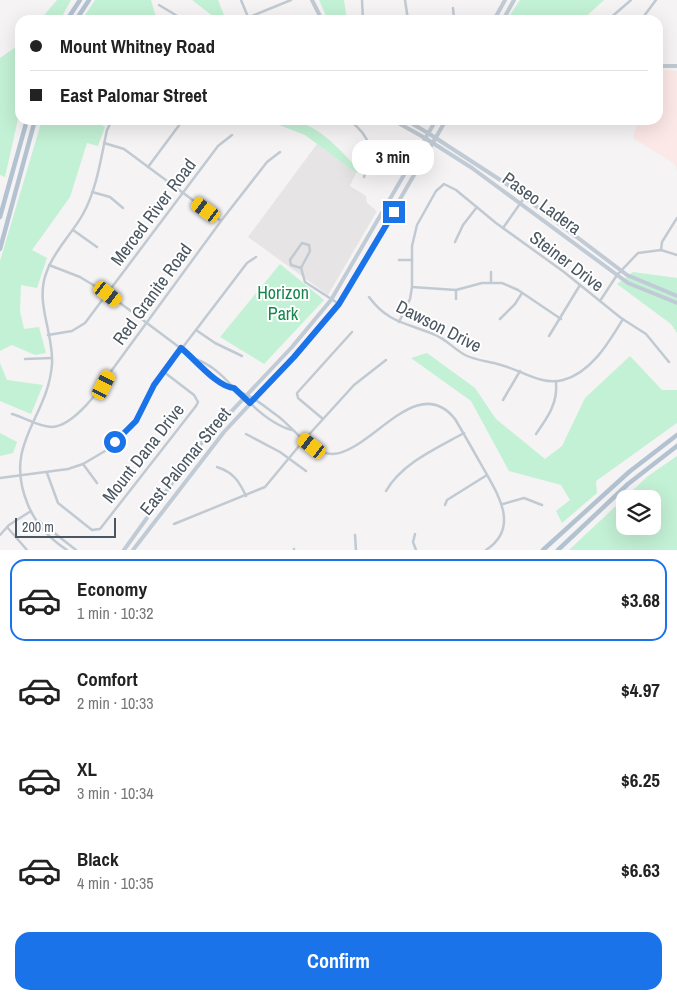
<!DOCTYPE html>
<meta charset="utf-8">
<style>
body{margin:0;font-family:"Archivo Narrow",sans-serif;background:#f2f2f2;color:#222;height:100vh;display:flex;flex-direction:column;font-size:19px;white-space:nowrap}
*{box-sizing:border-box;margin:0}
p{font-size:16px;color:#767676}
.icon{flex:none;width:28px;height:28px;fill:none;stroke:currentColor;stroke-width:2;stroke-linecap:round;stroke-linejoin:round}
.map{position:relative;height:550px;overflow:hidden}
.side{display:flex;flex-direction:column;background:#fff;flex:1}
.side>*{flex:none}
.hud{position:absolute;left:15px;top:15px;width:648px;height:110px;border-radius:15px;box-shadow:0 5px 20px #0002;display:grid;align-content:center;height:110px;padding:0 15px;background:#fff}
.buttons{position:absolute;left:616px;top:490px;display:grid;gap:10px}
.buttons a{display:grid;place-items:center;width:45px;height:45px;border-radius:10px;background:#fff;box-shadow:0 5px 20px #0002;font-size:25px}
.scale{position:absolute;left:15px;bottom:12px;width:101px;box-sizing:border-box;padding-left:5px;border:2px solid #4a5661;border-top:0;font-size:14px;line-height:18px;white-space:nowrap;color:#4a5661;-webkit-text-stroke:4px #fff;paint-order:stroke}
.end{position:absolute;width:22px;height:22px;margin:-11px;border:6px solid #1a73e8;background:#fff;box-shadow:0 0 0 2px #fff}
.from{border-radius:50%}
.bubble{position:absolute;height:35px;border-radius:15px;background:#fff;box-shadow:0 5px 20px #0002;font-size:16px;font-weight:800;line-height:35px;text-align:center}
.car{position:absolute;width:15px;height:30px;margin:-15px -8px;border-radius:6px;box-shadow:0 0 4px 1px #0007;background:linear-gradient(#f5c518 24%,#345 0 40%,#f5c518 0 76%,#345 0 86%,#f5c518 0)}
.hud b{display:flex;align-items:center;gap:18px;height:48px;font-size:19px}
.hud b+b{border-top:1px solid #e0e0e0}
.hud i{width:12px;height:12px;background:#222}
ul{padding:9px 0 0;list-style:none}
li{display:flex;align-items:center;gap:15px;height:82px;margin:0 10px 8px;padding:0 5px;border:2px solid transparent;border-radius:15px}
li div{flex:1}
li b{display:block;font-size:19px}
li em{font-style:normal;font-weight:800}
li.active{border-color:#1a73e8}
li>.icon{width:45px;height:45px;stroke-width:1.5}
.action{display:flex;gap:10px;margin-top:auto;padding:10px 15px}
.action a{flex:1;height:58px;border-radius:15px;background:#1a73e8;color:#fff;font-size:20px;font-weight:800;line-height:58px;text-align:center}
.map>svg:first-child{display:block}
</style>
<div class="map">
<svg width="677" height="550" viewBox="0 0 677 550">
<rect width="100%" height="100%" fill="#f5f3f3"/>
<!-- education -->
<path fill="#e6e4e5" d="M317 144 356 173 350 186 366 196 367 203 377 211 328 295 248 237Z"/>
<!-- medical -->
<path fill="#fce8e6" d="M658 70 677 71V171L675 164 633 138 638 120H658Z"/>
<!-- green -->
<g fill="#c3f1d5" fill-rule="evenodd">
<path d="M57 0H71L60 20H40Z"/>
<path d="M95 0H151L157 20H82Z"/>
<path d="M192 0H218L226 20H218Z"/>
<path d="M319 0H344L347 20H328Z"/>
<path d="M520 0H604L582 20 508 18Z"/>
<path d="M20 44V110L5 177 0 175V58Z"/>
<path d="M42 120H95L105 127 98 146 87 143 70 197 32 250 47 258 37 288 21 285 20 311 24 329 39 327 46 353 35 355 12 345 0 351V261Z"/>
<path d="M254 120C266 120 279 118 290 120 320 125 340 150 359 170L356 173 305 135 276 124 263 125Z"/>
<path d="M280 264 324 300 264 364 220 337Z"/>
<path d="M633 272 677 278V333L671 324 617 284Z"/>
<path d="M427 353 475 388 496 419 545 459 562 446 585 398 630 356 662 390H677V423L596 481 597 493 562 523 556 511 570 500 561 485 509 471 471 401 411 358Z"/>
<path d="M0 363 7 380 43 385 31 414 0 401Z"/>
<path d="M0 433 17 442 13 453 0 456Z"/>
<path d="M677 456V550H569L648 476ZM625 499H652V526H625Z"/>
</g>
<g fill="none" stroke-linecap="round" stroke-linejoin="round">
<!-- minor -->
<g stroke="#c1cad2" stroke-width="2.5">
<path d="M241 0 248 17"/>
<path d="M362 0 363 20"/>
<path d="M405 0 408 20"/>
<path d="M159 5 184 20"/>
<path d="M453 8 454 20"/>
<path d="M242 20 291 0"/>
<path d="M608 20 631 0"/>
<path d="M641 20 656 0"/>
<path d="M349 120C372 137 374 152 364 177"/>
<path d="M104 143 124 149 221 221"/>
<path d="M370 149 383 147"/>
<path d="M148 167 183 120"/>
<path d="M92 192 110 197 123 208"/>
<path d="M503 228 524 198"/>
<path d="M73 230 97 247"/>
<path d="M455 242 463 225 477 207"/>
<path d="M302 243 309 245 310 251 301 268 291 265 290 260Z"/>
<path d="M661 250 662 242 677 218"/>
<path d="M399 260H412"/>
<path d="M49 265 80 277 108 294 195 359 213 378 229 388H234"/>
<path d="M301 268 305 282 339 304"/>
<path d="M491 272V281"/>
<path d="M412 287 456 290 482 283H502L518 290 561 319"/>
<path d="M456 290V299"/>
<path d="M369 297C388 323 407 323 433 334 445 338 454 349 465 355 477 361 489 361 501 365 521 370 541 386 563 380 591 373 609 342 623 319"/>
<path d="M600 301 617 275 638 253 661 250 677 255"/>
<path d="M500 319 515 304 522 293"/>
<path d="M399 322 410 299 412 287V246L417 225 436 191 444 184 456 190 496 223 564 272 621 318 646 334 669 362"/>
<path d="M196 330 215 343 242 356"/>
<path d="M48 335 72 331 85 323 218 146 232 135"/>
<path d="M549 336 580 285"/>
<path d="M25 359 52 358"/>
<path d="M195 359C211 364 223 376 234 388 237 392 243 393 247 395 257 400 267 408 275 414 293 426 309 454 333 454 371 452 417 371 455 419 464 434 473 450 482 466 497 493 521 527 486 550"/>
<path d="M240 393C254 408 272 425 292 430"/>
<path d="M503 400 520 371"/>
<path d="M12 414C24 417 39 427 52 427 74 426 102 388 112 370L221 221 267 162 280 152"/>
<path d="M323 419 298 398 297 393 352 332"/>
<path d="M246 434 280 452 306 471"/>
<path d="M536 434C548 417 558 403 556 382"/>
<path d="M83 464 97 483"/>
<path d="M217 467C233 472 239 481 246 496"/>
<path d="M47 473 58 503 92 530 100 529 196 406 198 402 194 395 164 372"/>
<path d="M0 478 68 469 83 464 105 451 136 421 154 385 247 263 256 257"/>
<path d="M386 491C402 463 437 448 464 433"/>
<path d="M503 504 524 498 542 505"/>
<path d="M445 505 447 500 487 475"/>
<path d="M39 521 76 550"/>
<path d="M174 524 265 487 304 440 354 385 386 360"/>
<path d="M7 527 27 550"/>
<path d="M415 534 413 542 416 550"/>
<path d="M0 535 9 525 31 511"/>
<path d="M355 535 356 550"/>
<path d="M294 549V550"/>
<path d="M67 550C50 539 36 524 28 505 2 443 48 419 52 364 54 333 34 302 47 271 55 249 72 234 83 214 97 189 101 157 107 130L112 120"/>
</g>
<!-- tertiary -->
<g stroke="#c1cad2" stroke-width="4">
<path d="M312 0 322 20"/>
<path d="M658 66H677"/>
<path d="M393 120 425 138"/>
<path d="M406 120 428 133"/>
</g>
<!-- secondary -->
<g stroke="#c1cbd6" stroke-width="4">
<path d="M494 20 505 0"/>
<path d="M503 20 514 0"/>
<path d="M428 133 508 185 627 275 677 296"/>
<path d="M425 138 472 168 628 283 677 303"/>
<path d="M124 550 197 448 292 347 331 300 436 120"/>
<path d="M133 550 224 432 313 336 339 304 446 120"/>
</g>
<!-- primary -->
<g stroke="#b3c2d1" stroke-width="4.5">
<path d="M67 20 80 0"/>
<path d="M76 20 89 0"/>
<path d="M0 217 27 120"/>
<path d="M0 249 35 120"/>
<path d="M543 550 629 472 677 435"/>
<path d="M558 550 628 484 677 446"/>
</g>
</g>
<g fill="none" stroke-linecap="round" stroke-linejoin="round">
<!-- route -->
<path stroke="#1a73e8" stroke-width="6" d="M115 442 136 421 154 385 181 348C194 358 218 388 234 388L250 403 294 357 339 304 394 212"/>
</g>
<g text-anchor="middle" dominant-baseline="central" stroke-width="4" stroke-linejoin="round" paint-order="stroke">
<!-- street labels -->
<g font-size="18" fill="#4a5661" stroke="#fff">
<text transform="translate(542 203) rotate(36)">Paseo Ladera</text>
<text transform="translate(153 212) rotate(-53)">Merced River Road</text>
<text transform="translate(567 261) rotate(37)">Steiner Drive</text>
<text transform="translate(152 294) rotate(-54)">Red Granite Road</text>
<text transform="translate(439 326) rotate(27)">Dawson Drive</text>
<text transform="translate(143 453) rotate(-52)">Mount Dana Drive</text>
<text transform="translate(185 461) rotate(-51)">East Palomar Street</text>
</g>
<!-- park labels -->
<g font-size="18" fill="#17864f" stroke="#fff">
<text x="283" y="292">Horizon<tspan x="283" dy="21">Park</tspan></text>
</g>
</g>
</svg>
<div class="buttons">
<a><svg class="icon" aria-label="layers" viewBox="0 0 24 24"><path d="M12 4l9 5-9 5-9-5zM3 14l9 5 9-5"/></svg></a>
</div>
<div class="scale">200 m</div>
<i class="end from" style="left:115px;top:442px"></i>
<i class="end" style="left:394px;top:212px"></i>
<div class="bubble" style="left:352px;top:140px;width:82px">3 min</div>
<i class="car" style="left:206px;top:210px;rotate:306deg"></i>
<i class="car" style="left:108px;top:294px;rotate:128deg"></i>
<i class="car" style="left:104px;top:385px;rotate:27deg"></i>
<i class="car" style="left:312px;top:446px;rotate:308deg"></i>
<div class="hud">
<b><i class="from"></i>Mount Whitney Road</b>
<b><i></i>East Palomar Street</b>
</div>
</div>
<section class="side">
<ul>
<li class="active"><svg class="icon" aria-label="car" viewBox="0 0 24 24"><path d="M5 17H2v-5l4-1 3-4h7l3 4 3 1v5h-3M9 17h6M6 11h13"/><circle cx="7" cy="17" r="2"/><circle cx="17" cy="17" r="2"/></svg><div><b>Economy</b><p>1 min · 10:32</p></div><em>$3.68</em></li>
<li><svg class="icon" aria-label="car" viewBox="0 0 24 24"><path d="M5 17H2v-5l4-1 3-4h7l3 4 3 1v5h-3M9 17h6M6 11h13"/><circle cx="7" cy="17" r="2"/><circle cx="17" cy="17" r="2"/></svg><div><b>Comfort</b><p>2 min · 10:33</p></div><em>$4.97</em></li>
<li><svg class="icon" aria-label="car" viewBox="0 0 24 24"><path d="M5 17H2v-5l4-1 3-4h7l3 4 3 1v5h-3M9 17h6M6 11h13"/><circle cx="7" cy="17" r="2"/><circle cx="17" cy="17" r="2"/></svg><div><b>XL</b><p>3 min · 10:34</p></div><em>$6.25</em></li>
<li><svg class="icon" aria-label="car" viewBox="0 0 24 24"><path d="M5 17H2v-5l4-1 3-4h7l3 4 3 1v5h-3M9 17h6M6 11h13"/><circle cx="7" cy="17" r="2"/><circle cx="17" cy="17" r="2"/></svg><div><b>Black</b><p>4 min · 10:35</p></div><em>$6.63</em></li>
</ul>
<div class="action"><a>Confirm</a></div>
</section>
